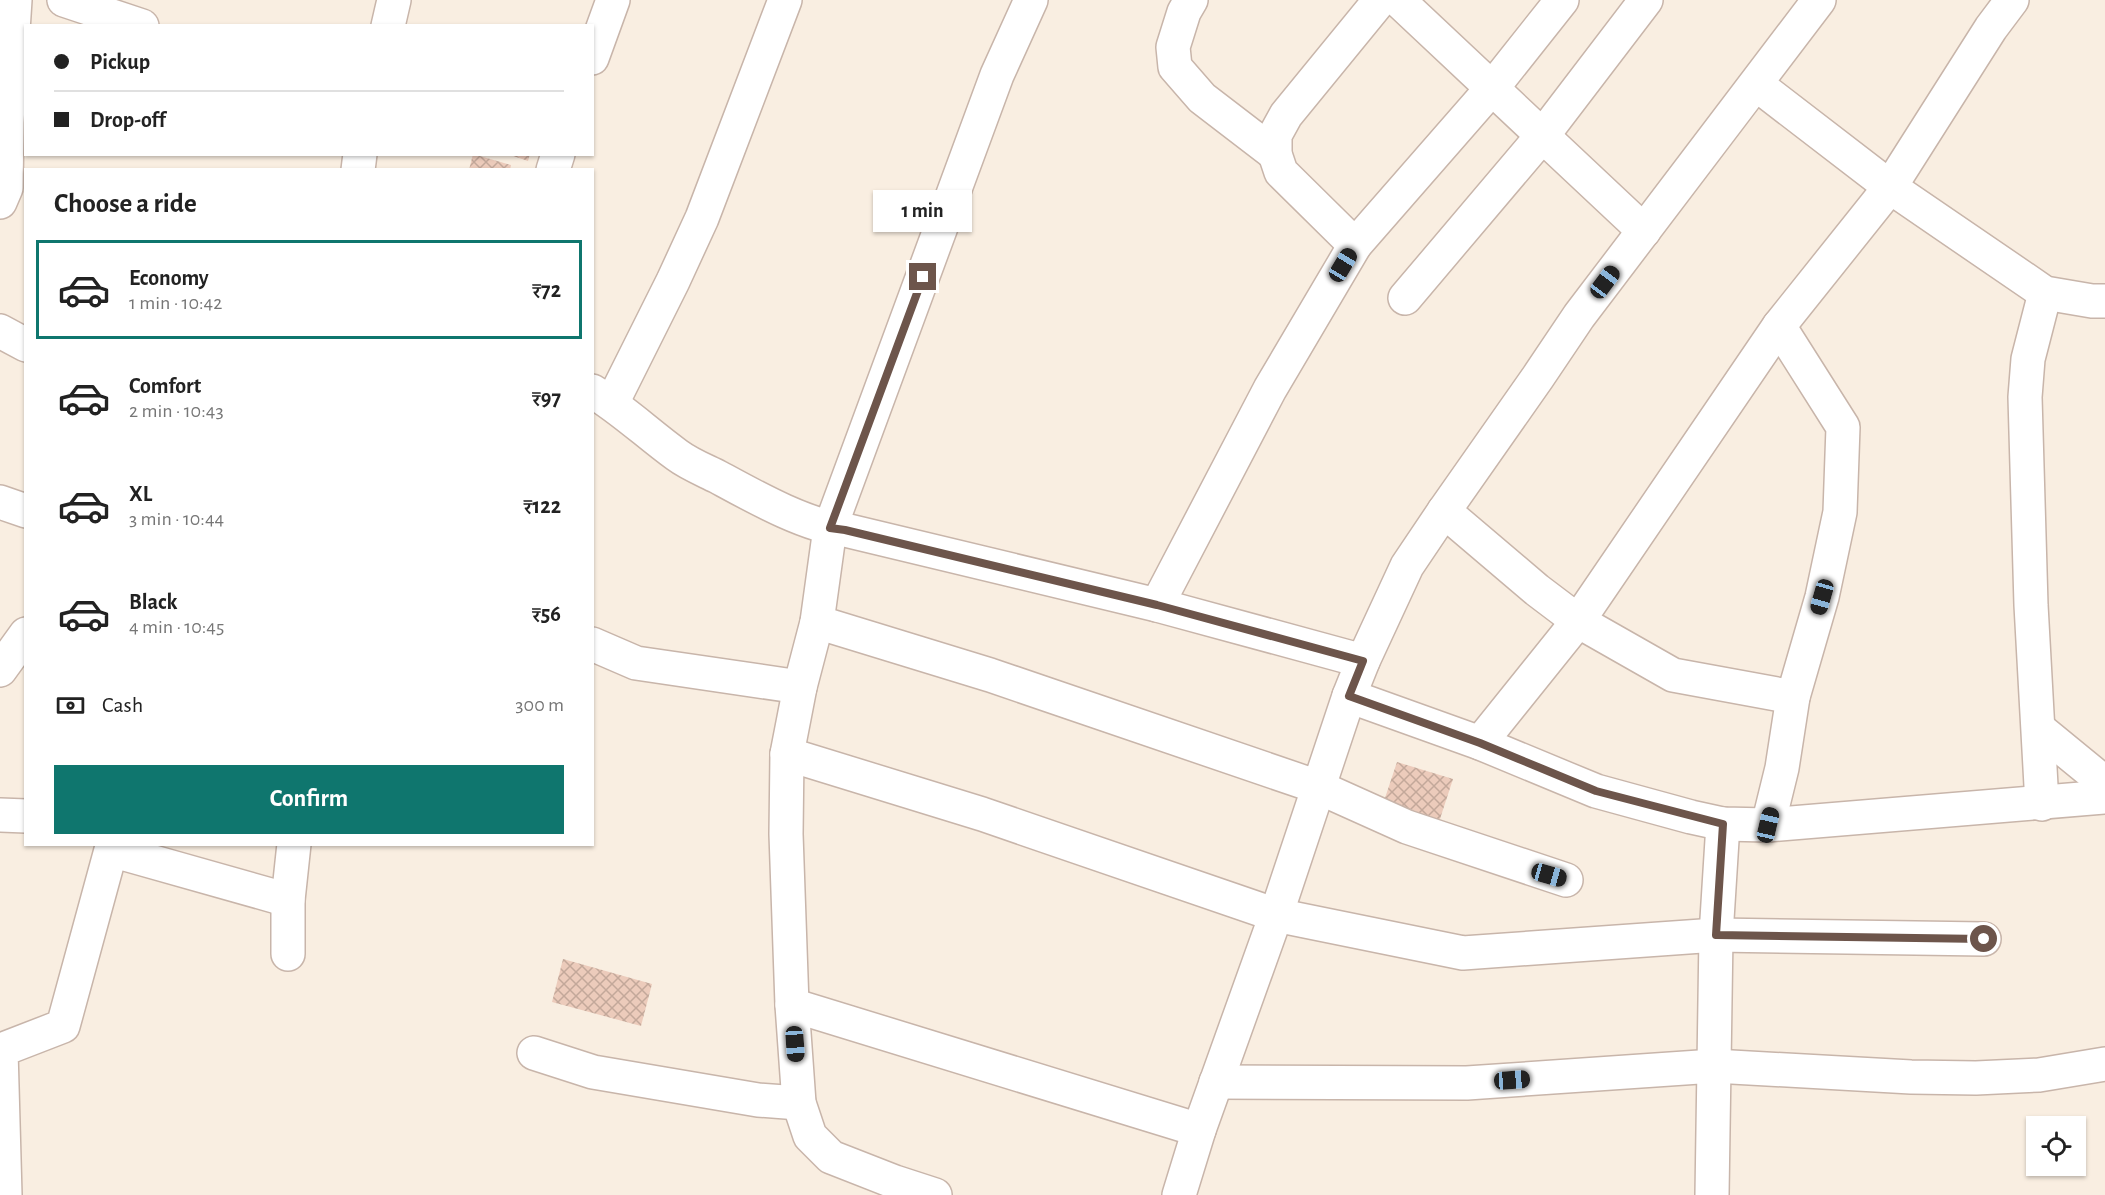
<!DOCTYPE html>
<meta charset="utf-8">
<style>
body{margin:0;font-family:"Alegreya Sans",sans-serif;background:#f2f2f2;color:#222;height:100vh;display:flex;flex-direction:column;font-size:22px;white-space:nowrap}
*{box-sizing:border-box;margin:0}
p{font-size:20px;color:#767676}
.icon{flex:none;width:33px;height:33px;fill:none;stroke:currentColor;stroke-width:2;stroke-linecap:round;stroke-linejoin:round}
.map{position:relative;flex:1;overflow:hidden}
.details{position:absolute;left:24px;top:168px;width:570px;height:678px;display:flex;flex-direction:column;background:#fff;border-radius:0px;box-shadow:0 2px 4px #0004}
.details>*{flex:none}
.hud{position:absolute;left:24px;top:24px;width:570px;height:132px;border-radius:0px;box-shadow:0 2px 4px #0004;display:grid;align-content:center;height:132px;padding:0 30px;background:#fff}
.controls{position:absolute;left:2026px;top:1116px;display:grid;gap:12px}
.controls a{display:grid;place-items:center;width:60px;height:60px;border-radius:0px;background:#fff;box-shadow:0 2px 4px #0004;font-size:30px}
.end{position:absolute;width:27px;height:27px;margin:-14px;border:8px solid #6d554b;background:#fff;box-shadow:0 0 0 3px #fff}
.from{border-radius:50%}
.bubble{position:absolute;height:42px;border-radius:0px;background:#fff;box-shadow:0 2px 4px #0004;font-size:20px;font-weight:600;line-height:42px;text-align:center}
.car{position:absolute;width:18px;height:36px;margin:-18px -9px;border-radius:8px;box-shadow:0 0 4px 2px #0007;background:linear-gradient(#222 24%,#8ab4d8 0 40%,#222 0 76%,#8ab4d8 0 86%,#222 0)}
.hud b{display:flex;align-items:center;gap:21px;height:57px;font-size:22px}
.hud b+b{border-top:2px solid #e0e0e0}
.hud i{width:15px;height:15px;background:#222}
ul{padding:0;list-style:none}
li{display:flex;align-items:center;gap:18px;height:99px;margin:0 12px 9px;padding:0 18px;border:3px solid transparent;border-radius:0px}
li div{flex:1}
li b{display:block;font-size:22px}
li em{font-style:normal;font-weight:600}
li.current{border-color:#0f766e}
li>.icon{width:54px;height:54px;stroke-width:1.5}
h2{padding:0 30px;font-size:27px;line-height:72px}
.pay{display:flex;align-items:center;gap:15px;height:66px;padding:0 30px;font-size:22px}
.pay p{margin-inline-start:auto}
.cta{display:flex;gap:12px;margin-top:auto;padding:12px 30px}
.cta a{flex:1;height:69px;border-radius:0px;background:#0f766e;color:#fff;font-size:24px;font-weight:600;line-height:69px;text-align:center}
.map>svg:first-child{display:block}
</style>
<div class="map">
<svg width="2105" height="1195" viewBox="0 0 2105 1195">
<defs>
<pattern id="building-cross-hatch" width="8" height="8" patternUnits="userSpaceOnUse" patternTransform="scale(1.5)"><rect width="8" height="8" fill="#eccbbb"/><path d="M0 0l8 8M0 8l8-8" fill="none" stroke="#c3a89a"/></pattern>
</defs>
<rect width="100%" height="100%" fill="#f9eee1"/>
<!-- building -->
<g fill="url(#building-cross-hatch)">
<path d="M473 154 511 165 510 170H469Z"/>
<path d="M507 154H530L528 161Z"/>
<path d="M1397 762 1453 779 1438 825 1382 807Z"/>
<path d="M563 959 652 984 641 1026 552 1002Z"/>
</g>
<g fill="none" stroke-linecap="round" stroke-linejoin="round">
<!-- street casing -->
<g stroke="#c8b5aa" stroke-width="36">
<g id="street">
<path d="M64 0 142 26"/>
<path d="M1191 0 1184 12 1173 47 1175 67 1202 98 1275 154"/>
<path d="M1398 0 1644 231"/>
<path d="M388 26 394 0"/>
<path d="M592 58 613 0"/>
<path d="M1756 84 1890 187 2045 293 2092 301H2105"/>
<path d="M358 170 360 154"/>
<path d="M553 170 558 154"/>
<path d="M0 202 6 188 7 122 15 0"/>
<path d="M1355 245 1281 172 1275 154V135L1286 115 1380 0"/>
<path d="M1405 298 1543 135 1646 0"/>
<path d="M0 331 26 345"/>
<path d="M592 391C622 409 648 434 677 455 689 464 704 470 718 477 753 496 806 526 845 530L1157 605 1363 661"/>
<path d="M612 403 673 281 702 218 785 0"/>
<path d="M0 502 26 511"/>
<path d="M1444 511 1537 590 1578 621 1673 675 1793 697"/>
<path d="M1157 605 1270 389 1355 245 1493 87 1562 0"/>
<path d="M817 622 990 675 1318 787 1407 827 1566 880"/>
<path d="M592 644 636 663 800 687"/>
<path d="M0 670 26 634"/>
<path d="M1349 696 1480 743 1596 791 1691 817 1723 824 1768 825 2105 797"/>
<path d="M2039 729 2105 783"/>
<path d="M1480 743 1578 621 1779 326 1890 187 1991 28 2012 0"/>
<path d="M787 754 982 814 1276 915 1463 953 1716 935 1984 939"/>
<path d="M2042 804 2031 605 2025 397 2028 359 2045 293"/>
<path d="M0 815 26 816"/>
<path d="M1768 825 1782 768 1793 697 1822 597 1840 512 1843 427 1779 326"/>
<path d="M288 954V900L294 844"/>
<path d="M792 1005 1199 1130"/>
<path d="M534 1053 593 1072 758 1100 799 1103"/>
<path d="M1216 1082 1467 1083 1714 1066 1911 1077 1976 1078 2039 1075 2105 1064"/>
<path d="M5 1195 1 1050 63 1026 111 850 288 900"/>
<path d="M935 1195 895 1182 831 1157 810 1136 799 1103 792 1005 786 834 787 754 800 687 817 622 830 528 997 75 1031 0"/>
<path d="M1179 1195 1199 1130 1276 915 1349 696 1363 661 1407 566 1444 511 1538 377 1579 316 1819 0"/>
<path d="M1712 1195 1716 935 1723 824"/>
</g>
</g>
<!-- street -->
<use href="#street" stroke="#fff" stroke-width="33"/>
</g>
<g fill="none" stroke-linecap="round" stroke-linejoin="round">
<!-- route -->
<path stroke="#6d554b" stroke-width="8" d="M923 277 830 528 845 530 1157 605 1363 661 1349 696 1480 743 1596 791 1723 824 1716 935 1984 939"/>
</g>
</svg>
<div class="controls">
<a><svg class="icon" aria-label="locate" viewBox="0 0 24 24"><circle cx="12" cy="12" r="6"/><path d="M12 2v4M12 18v4M2 12h4M18 12h4"/></svg></a>
</div>
<i class="end from" style="left:1984px;top:939px"></i>
<i class="end" style="left:923px;top:277px"></i>
<div class="bubble" style="left:873px;top:190px;width:99px">1 min</div>
<i class="car" style="left:1343px;top:265px;rotate:31deg"></i>
<i class="car" style="left:1605px;top:282px;rotate:37deg"></i>
<i class="car" style="left:1822px;top:597px;rotate:196deg"></i>
<i class="car" style="left:1768px;top:825px;rotate:13deg"></i>
<i class="car" style="left:1549px;top:875px;rotate:106deg"></i>
<i class="car" style="left:795px;top:1044px;rotate:176deg"></i>
<i class="car" style="left:1512px;top:1080px;rotate:86deg"></i>
<div class="hud">
<b><i class="from"></i>Pickup</b>
<b><i></i>Drop-off</b>
</div>
<section class="details">
<h2>Choose a ride</h2>
<ul>
<li class="current"><svg class="icon" aria-label="car" viewBox="0 0 24 24"><path d="M5 17H2v-5l4-1 3-4h7l3 4 3 1v5h-3M9 17h6M6 11h13"/><circle cx="7" cy="17" r="2"/><circle cx="17" cy="17" r="2"/></svg><div><b>Economy</b><p>1 min · 10:42</p></div><em>₹72</em></li>
<li><svg class="icon" aria-label="car" viewBox="0 0 24 24"><path d="M5 17H2v-5l4-1 3-4h7l3 4 3 1v5h-3M9 17h6M6 11h13"/><circle cx="7" cy="17" r="2"/><circle cx="17" cy="17" r="2"/></svg><div><b>Comfort</b><p>2 min · 10:43</p></div><em>₹97</em></li>
<li><svg class="icon" aria-label="car" viewBox="0 0 24 24"><path d="M5 17H2v-5l4-1 3-4h7l3 4 3 1v5h-3M9 17h6M6 11h13"/><circle cx="7" cy="17" r="2"/><circle cx="17" cy="17" r="2"/></svg><div><b>XL</b><p>3 min · 10:44</p></div><em>₹122</em></li>
<li><svg class="icon" aria-label="car" viewBox="0 0 24 24"><path d="M5 17H2v-5l4-1 3-4h7l3 4 3 1v5h-3M9 17h6M6 11h13"/><circle cx="7" cy="17" r="2"/><circle cx="17" cy="17" r="2"/></svg><div><b>Black</b><p>4 min · 10:45</p></div><em>₹56</em></li>
</ul>
<div class="pay"><svg class="icon" aria-label="cash" viewBox="0 0 24 24"><path d="M3 7h18v10H3z"/><circle cx="12" cy="12" r="2"/></svg>Cash<p>300 m</p></div>
<div class="cta"><a>Confirm</a></div>
</section>
</div>
